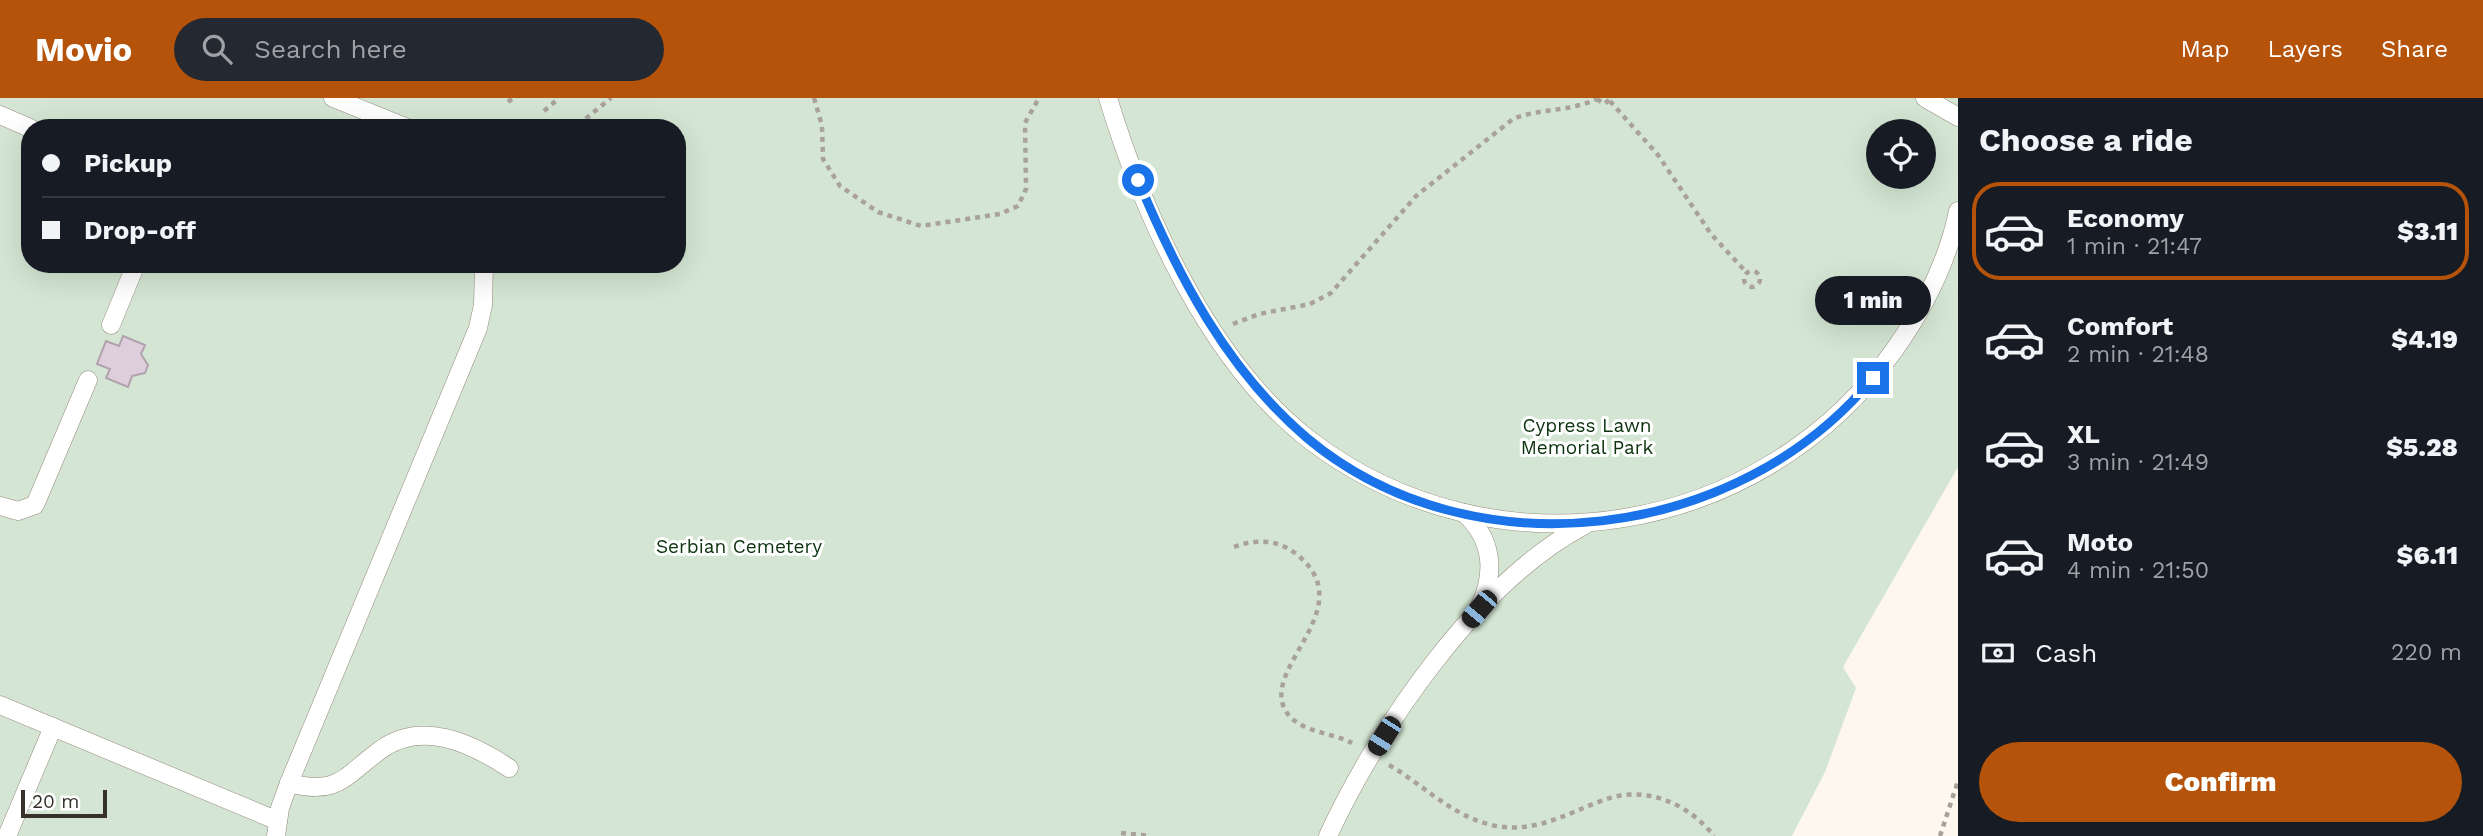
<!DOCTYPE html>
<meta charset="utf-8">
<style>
body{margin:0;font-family:"Work Sans",sans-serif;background:#242831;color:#f1f3f6;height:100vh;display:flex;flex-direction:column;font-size:26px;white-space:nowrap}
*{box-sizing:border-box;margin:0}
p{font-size:23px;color:#9ea1a6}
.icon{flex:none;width:38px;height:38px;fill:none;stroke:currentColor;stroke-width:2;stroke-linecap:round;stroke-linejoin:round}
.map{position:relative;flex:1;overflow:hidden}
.details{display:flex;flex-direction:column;background:#171b24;width:525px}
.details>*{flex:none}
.top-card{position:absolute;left:21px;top:21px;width:665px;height:154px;border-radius:28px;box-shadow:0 7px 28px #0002;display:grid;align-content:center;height:154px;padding:0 21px;background:#171b24}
.buttons{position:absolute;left:1866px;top:21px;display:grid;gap:14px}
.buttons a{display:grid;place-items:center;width:70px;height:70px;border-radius:50%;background:#171b24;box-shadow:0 7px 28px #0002;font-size:35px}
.scale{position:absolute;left:21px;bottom:18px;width:86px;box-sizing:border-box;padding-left:7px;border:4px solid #36312b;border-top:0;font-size:19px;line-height:24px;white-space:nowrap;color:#36312b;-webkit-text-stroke:5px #fff;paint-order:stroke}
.end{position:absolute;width:32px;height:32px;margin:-16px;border:9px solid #1a73e8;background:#fff;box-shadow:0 0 0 4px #fff}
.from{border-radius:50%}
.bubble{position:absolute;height:49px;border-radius:24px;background:#171b24;box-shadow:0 7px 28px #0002;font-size:23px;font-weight:800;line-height:49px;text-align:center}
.car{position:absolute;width:21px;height:42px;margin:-21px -10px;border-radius:9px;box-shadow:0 0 5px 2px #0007;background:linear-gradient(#222 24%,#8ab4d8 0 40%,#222 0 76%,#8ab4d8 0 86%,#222 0)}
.top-card b{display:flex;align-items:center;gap:24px;height:66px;font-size:26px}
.top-card b+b{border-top:2px solid #363941}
.top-card i{width:18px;height:18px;background:#f1f3f6}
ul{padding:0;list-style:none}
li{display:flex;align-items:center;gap:21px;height:98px;margin:0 14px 10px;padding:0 7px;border:4px solid transparent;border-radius:28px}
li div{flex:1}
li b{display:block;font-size:26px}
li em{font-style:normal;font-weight:800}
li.active{border-color:#b45309}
li>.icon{width:63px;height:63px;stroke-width:1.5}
h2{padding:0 21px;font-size:32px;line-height:84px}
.pay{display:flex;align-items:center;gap:18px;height:77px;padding:0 21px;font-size:26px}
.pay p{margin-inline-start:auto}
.primary-button{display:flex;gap:14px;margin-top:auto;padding:14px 21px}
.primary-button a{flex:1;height:80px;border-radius:42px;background:#b45309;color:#fff;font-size:28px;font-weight:800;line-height:80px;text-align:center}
header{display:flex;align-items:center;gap:42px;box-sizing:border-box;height:98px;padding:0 35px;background:#b45309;color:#fff}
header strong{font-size:33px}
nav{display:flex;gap:38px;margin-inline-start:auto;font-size:24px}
.search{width:490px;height:63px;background:#242831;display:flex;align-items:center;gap:18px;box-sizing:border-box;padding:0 24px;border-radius:38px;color:#9ea1a6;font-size:26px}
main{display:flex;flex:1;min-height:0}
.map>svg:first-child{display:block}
</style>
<header>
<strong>Movio</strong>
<div class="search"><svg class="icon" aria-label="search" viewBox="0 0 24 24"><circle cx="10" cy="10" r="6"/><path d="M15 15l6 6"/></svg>Search here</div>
<nav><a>Map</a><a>Layers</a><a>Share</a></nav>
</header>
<main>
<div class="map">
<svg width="1958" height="738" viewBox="0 0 1958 738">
<rect width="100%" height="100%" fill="#fef7ed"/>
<!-- green -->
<path fill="#d4e6d3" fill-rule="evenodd" d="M0 0H1958V369L1843 569 1856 590 1825 674 1792 738H0ZM30 30H677V166H30ZM1878 33H1923V79H1878Z"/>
<!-- building -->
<path fill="#decdda" stroke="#b1a1ad" stroke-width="2" d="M123 238 145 247 141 256 148 267 145 275 132 278 128 289 106 280 110 271 97 266 106 243 119 248Z"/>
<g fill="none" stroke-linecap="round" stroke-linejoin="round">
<!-- service casing -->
<g stroke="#958a7b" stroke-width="19">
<g id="service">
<path d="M333 0 408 30"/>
<path d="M1108 0C1144 118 1210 266 1311 343 1496 483 1761 440 1895 251 1924 210 1948 162 1958 113"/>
<path d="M1925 0 1958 19"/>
<path d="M0 17 30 30"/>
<path d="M111 227 136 166"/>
<path d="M0 408 18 413 35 407 88 282"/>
<path d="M1464 415C1493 441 1496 475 1479 510"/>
<path d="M0 607 278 723"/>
<path d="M289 685C337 698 344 679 379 653 421 621 471 645 509 670"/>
<path d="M7 738 53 629"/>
<path d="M276 738 280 710 289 685 478 230 483 207 484 166"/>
<path d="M1328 738C1377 631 1479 482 1585 427"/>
</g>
</g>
<!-- path -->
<g stroke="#a9a29a" stroke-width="4.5" stroke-dasharray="5 5" stroke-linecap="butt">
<path d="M814 0 822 28 823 61 840 88 878 114 921 128 1000 116 1018 108 1026 91 1025 25 1039 0"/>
<path d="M1597 1 1604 6 1612 0"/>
<path d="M1610 3 1658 57 1711 136 1747 175"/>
<path d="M508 4 513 0"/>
<path d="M544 13 559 0"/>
<path d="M578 27 611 0"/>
<circle cx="1752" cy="181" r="8"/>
<path d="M1233 226 1259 216 1310 206 1331 195 1416 98 1513 21C1540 10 1569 14 1597 1"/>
<path d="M1234 449C1255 441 1276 441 1295 455 1362 506 1268 564 1283 607 1293 635 1330 633 1352 645"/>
<path d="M1389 667C1425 688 1454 720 1496 728 1538 735 1567 715 1604 702 1645 686 1689 706 1714 738"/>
<path d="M1121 735 1150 738"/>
<path d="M1940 738 1958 683"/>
</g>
<!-- service -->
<use href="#service" stroke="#fff" stroke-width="18"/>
</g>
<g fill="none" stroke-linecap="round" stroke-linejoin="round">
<!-- route -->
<path stroke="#1a73e8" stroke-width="9" d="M1138 82C1178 178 1226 271 1307 340 1472 478 1739 443 1873 280"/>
</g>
<g text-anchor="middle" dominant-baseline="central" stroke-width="6" stroke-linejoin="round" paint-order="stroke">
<!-- park labels -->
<g font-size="19" fill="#0b320d" stroke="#fff">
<text x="1587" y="327">Cypress Lawn<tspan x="1587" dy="22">Memorial Park</tspan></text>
<text x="739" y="448">Serbian Cemetery</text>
</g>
</g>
</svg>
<div class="buttons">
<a><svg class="icon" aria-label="locate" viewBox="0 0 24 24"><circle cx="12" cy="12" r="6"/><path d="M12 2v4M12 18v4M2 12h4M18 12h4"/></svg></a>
</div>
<div class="scale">20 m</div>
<i class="end from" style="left:1138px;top:82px"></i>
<i class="end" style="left:1873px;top:280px"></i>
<div class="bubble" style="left:1815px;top:178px;width:116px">1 min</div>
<i class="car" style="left:1479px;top:511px;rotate:220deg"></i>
<i class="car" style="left:1384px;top:638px;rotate:212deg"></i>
<div class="top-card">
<b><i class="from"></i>Pickup</b>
<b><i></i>Drop-off</b>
</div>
</div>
<section class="details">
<h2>Choose a ride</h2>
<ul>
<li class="active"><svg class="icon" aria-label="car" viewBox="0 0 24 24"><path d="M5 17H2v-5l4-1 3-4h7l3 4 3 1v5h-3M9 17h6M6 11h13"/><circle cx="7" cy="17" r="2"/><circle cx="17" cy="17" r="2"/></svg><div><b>Economy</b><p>1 min · 21:47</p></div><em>$3.11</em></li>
<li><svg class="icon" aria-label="car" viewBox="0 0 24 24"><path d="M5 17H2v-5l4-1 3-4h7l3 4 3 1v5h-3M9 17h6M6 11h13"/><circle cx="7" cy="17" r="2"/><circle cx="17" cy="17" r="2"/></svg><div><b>Comfort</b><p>2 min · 21:48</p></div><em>$4.19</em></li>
<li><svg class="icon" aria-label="car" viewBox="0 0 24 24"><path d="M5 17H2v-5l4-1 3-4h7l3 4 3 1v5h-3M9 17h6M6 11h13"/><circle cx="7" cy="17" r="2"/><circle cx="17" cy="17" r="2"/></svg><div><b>XL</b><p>3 min · 21:49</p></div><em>$5.28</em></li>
<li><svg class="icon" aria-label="car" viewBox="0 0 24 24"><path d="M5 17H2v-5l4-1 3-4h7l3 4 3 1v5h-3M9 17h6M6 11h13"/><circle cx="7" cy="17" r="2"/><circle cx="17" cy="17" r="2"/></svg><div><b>Moto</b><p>4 min · 21:50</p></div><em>$6.11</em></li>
</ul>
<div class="pay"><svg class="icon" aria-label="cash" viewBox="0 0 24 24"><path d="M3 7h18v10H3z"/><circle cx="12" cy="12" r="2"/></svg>Cash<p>220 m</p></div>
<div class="primary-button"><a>Confirm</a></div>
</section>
</main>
